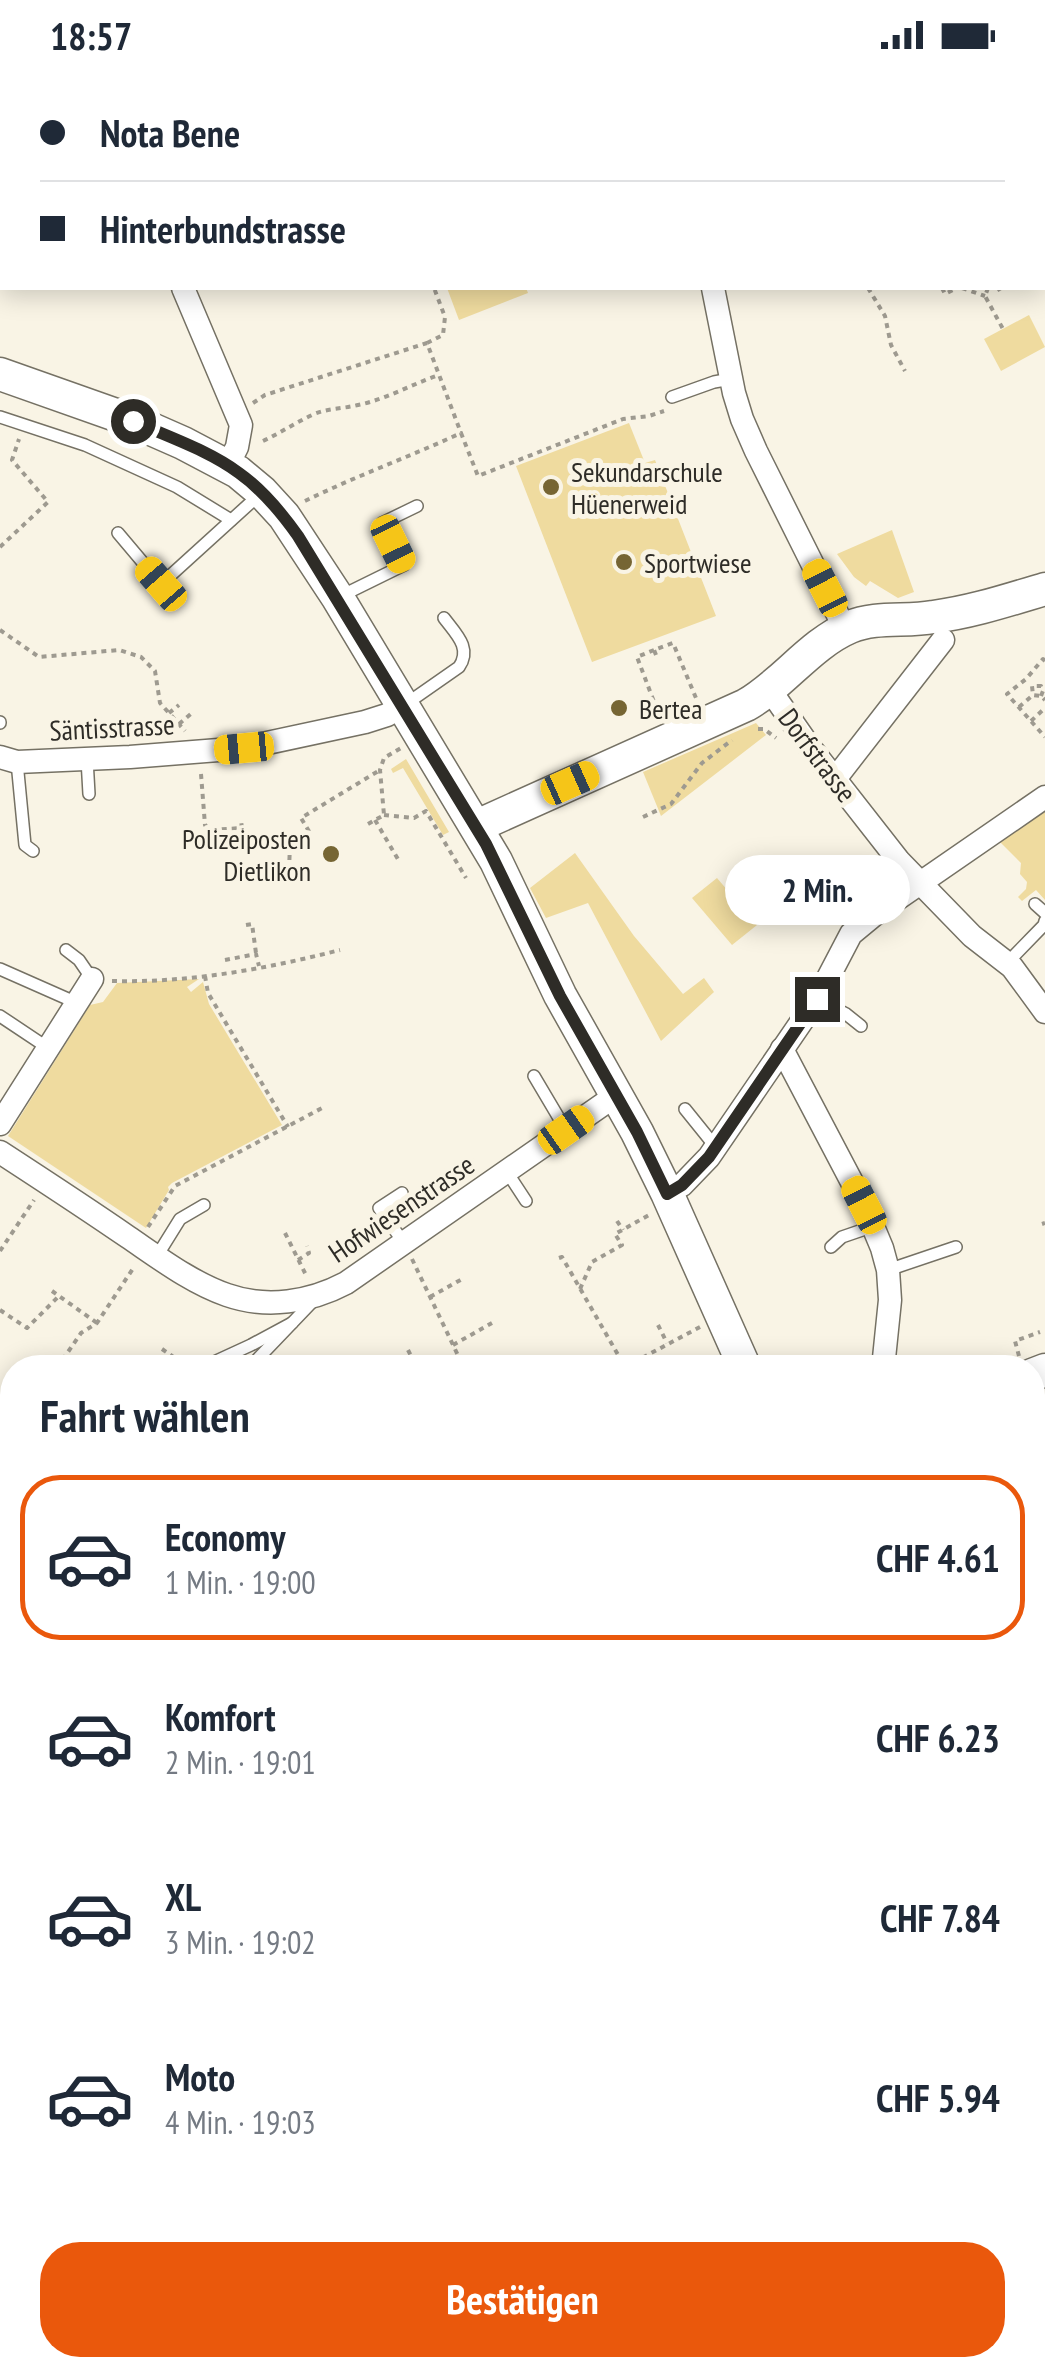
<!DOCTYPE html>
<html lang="de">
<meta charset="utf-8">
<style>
body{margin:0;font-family:"PT Sans Narrow",sans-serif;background:#f6f6f7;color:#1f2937;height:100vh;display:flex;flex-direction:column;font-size:38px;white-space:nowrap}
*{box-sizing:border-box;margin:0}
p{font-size:32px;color:#747a83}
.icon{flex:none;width:55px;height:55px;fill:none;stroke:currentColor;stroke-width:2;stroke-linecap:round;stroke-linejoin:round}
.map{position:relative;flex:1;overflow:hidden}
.panel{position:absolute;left:0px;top:1285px;width:1045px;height:1022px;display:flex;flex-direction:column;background:#fff;border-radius:40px 40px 0 0;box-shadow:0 5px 25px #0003}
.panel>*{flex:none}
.top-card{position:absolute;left:0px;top:0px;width:1045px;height:220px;box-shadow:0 5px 25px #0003;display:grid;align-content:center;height:220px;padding:0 40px;background:#fff}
.end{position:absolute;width:45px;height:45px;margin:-22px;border:12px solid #2e2c27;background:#fff;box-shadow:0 0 0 5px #fff}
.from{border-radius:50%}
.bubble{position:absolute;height:70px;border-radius:35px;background:#fff;box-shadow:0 5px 25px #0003;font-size:32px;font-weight:700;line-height:70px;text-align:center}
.car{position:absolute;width:30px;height:60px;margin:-30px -15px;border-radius:12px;box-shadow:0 0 8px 2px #0007;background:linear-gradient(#f5c518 24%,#345 0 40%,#f5c518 0 76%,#345 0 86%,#f5c518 0)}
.top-card b{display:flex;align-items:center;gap:35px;height:95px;font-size:38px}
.top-card b+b{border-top:2px solid #e0e1e3}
.top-card i{width:25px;height:25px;background:#1f2937}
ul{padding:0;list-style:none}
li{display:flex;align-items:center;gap:30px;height:165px;margin:0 20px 15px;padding:0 20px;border:5px solid transparent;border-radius:40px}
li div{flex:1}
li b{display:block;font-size:38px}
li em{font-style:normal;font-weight:700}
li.on{border-color:#ea580c}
li>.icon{width:90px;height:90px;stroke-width:1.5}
h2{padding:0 40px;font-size:45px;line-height:120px}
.cta{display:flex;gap:20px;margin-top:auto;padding:20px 40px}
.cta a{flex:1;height:115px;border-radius:40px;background:#ea580c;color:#fff;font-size:40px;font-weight:700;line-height:115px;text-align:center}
.status{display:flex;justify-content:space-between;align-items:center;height:70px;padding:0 50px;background:#fff;direction:ltr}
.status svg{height:28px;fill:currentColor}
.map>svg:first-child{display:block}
</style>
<div class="status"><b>18:57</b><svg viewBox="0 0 49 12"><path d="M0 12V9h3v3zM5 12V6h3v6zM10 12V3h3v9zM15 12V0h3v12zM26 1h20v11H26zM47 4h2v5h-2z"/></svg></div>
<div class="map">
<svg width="1045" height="2307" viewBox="0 0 1045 2307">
<rect width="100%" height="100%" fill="#f9f4e5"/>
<!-- green -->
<g fill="#efdb9f">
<path d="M447 218H526L528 223 459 250Z"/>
<path d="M1029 245 1045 277 1001 301 984 269Z"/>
<path d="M629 353 645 393 655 390 716 546 592 592 516 396Z"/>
<path d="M892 460 914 522 898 528 870 511 866 516 854 507 837 484Z"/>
<path d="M756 653 766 665 661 746 643 702Z"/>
<path d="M406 689 449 762 443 765 403 698 393 703 391 699Z"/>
<path d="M1045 740V830L1036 820 1022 831 1018 827 1026 819 1027 812 1020 804 1021 793 999 771Z"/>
<path d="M575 783 634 866 683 924 704 908 714 922 661 971 588 833 546 848 530 818Z"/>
<path d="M717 808 757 855 732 875 692 828Z"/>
<path d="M199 909 187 917 191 922 203 912 209 934 282 1055 172 1113 168 1117 169 1120 146 1158 8 1066 90 935 103 932 117 913Z"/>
<path d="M12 2096V2295H92L90 2307H0V2102Z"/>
<rect x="579" y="2295" width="34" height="12"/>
</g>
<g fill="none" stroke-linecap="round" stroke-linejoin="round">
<!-- stream -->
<g stroke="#c1ad73" stroke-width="6">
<path d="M0 1359 12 1364"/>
<path d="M395 2307 402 2295"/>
</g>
<!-- lane casing -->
<g stroke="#757164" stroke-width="14">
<g id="lane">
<path d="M258 0V2"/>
<path d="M472 0V2"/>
<path d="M1042 32H1045"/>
<path d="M0 127 2 138"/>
<path d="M1042 207 1045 206"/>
<path d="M672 327 714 312 731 309"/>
<path d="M0 347 85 375 177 417 231 450"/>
<path d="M118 463 161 514 259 425"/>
<path d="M341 526 404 495 382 453 417 436"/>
<path d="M406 634 459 597C472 578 456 564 444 548"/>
<path d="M0 653V652"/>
<path d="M87 689 89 724"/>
<path d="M17 692 25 775 33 781"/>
<path d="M1035 834 1045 843"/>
<path d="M66 880 79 890 92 909"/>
<path d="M1007 893 1044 855 1045 851"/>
<path d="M0 899 77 933"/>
<path d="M817 929 846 944 861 956"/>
<path d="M0 946 48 978"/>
<path d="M534 1006 566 1060"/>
<path d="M685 1039 710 1070 717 1075"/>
<path d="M507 1102 526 1131"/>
<path d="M402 1123 379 1138 404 1173"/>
<path d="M831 1177 842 1167 874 1156"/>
<path d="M157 1186 180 1149 204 1135"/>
<path d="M888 1200 956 1177"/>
<path d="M201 1298 251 1275 292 1253"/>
<path d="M249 1298 315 1229"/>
<path d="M1032 1350 1045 1382"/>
<path d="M0 1554 12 1563"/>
<path d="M0 1571 12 1580"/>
<path d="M0 1802 12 1811"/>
</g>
</g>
<!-- street casing -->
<g stroke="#757164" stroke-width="25">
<g id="street">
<path d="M545 0 557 2"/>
<path d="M1008 0 1010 2"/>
<path d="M129 2 130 0"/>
<path d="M706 2V0"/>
<path d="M1042 63 1045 67"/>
<path d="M0 168H2"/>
<path d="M183 218 241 355 237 377 228 395"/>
<path d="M713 218 734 323 742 349 756 381 845 559"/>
<path d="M770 620 809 676 899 791 972 866 1012 897 1045 942"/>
<path d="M0 687 17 692 130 687 244 678 365 652 387 645 402 636"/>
<path d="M835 709 943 570"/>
<path d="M782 979 864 1135 882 1178 888 1200 890 1230 883 1298"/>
<path d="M0 1054 92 909"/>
<path d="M0 1082C43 1110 86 1138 128 1167 159 1188 192 1213 227 1225 267 1239 310 1232 346 1213L615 1026"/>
<path d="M667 1123 682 1115 709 1087 817 929 851 864 874 845 1045 727"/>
<path d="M1032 1862 1045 1864"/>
<path d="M757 2307V2295"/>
</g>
</g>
<!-- secondary casing -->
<g stroke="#757164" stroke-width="35">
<g id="secondary">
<path d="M0 304 133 351 183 373 238 402 262 422 284 446 338 528 496 791 560 925 637 1062 667 1123 745 1298"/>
<path d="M477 756 746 635C783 614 810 574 850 557 876 546 906 552 933 547 972 542 1008 530 1045 519"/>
<path d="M1032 1305 1045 1300"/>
<path d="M0 1848 12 1852"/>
<path d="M946 2307V2295"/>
</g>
</g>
<!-- path -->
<g stroke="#9e9a90" stroke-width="4" stroke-dasharray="5 5" stroke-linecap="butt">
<path d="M329 0V2"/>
<path d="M0 96 2 95"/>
<path d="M1042 124 1045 123"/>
<path d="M868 218 885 246 891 275 905 301"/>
<path d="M942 218 945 224 957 218"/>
<path d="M962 218 985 226"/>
<path d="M988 218 985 226 1003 259"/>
<path d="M998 218 1000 221"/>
<path d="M427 273 443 265 445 247 434 218"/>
<path d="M253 333 265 325 427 273 461 363"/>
<path d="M263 371C280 363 295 353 312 345 327 338 342 339 358 335 387 329 412 314 439 305"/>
<path d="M305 431C356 406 409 387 461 363L478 406 623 349 649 346 664 341"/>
<path d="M0 477 48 432 12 390 19 369"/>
<path d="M0 560 39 587 119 580 141 587 155 601 160 633 185 661"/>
<path d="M654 580 637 587 659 645"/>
<path d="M656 585 654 580 673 573 696 628"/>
<path d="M1045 591 1043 589 1026 609 1007 624 1045 667"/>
<path d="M1041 626 1043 621 1041 616H1032L1033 625 1041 626 1045 630"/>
<path d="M1019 637 1033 625"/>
<path d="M169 643 179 635"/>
<path d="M1031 651 1045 638"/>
<path d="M179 654 192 643"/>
<path d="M758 659H764L776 668"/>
<path d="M201 704 205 755 210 760 242 758 241 751"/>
<path d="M384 745 414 748 426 741 466 808"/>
<path d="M643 747 671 734 702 693 732 670"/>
<path d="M375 750 399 791"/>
<path d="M368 754 384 745 380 700 384 688 401 678"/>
<path d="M289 800 290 775 310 763 301 748 380 700"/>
<path d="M246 855 252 854 256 883"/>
<path d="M225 890 256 884 259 896"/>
<path d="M205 906 208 923 288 1057"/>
<path d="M112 911C188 913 266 899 340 880"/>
<path d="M617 1151 623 1160"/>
<path d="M1042 1154 1045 1153"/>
<path d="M148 1157 175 1116 324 1037"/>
<path d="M285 1163 306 1205"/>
<path d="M0 1181 34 1130"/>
<path d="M559 1188 562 1187 625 1297 700 1257"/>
<path d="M412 1189 464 1298"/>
<path d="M298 1190 309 1183 307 1176"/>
<path d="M580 1219 592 1192 622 1175 615 1164 649 1145"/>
<path d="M52 1221 97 1253"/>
<path d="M430 1227 464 1208"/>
<path d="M0 1240 27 1258 58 1227"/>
<path d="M658 1255 667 1273"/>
<path d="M453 1275 492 1253"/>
<path d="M162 1279 185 1295"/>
<path d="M408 1280 417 1298"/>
<path d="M1019 1286 1015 1271 1040 1262"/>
<path d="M969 1294 974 1298"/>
<path d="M57 1298 81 1263 97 1253 134 1197"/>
<path d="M157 1298 162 1295 169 1284"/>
<path d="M439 1298 459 1287"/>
<path d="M0 1332 12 1338"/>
<path d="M0 1340 12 1344"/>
<path d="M1032 1453 1045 1479"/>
<path d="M1032 1587 1045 1581"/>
<path d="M1032 1611 1040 1617"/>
<path d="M1032 1760 1033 1761"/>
<path d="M1034 1835V1837L1045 1840"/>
<path d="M0 1889 10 1877"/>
<path d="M1033 1949H1045"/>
<path d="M1032 1969 1045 1964"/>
<path d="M1032 1989H1045"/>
<path d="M1032 2045 1045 2046"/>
<path d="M1032 2065H1045"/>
<path d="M1032 2086 1045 2085"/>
<path d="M598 2295 617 2298 738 2302"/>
<path d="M977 2295 979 2307"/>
<path d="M421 2307 428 2295"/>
<path d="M577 2307V2295"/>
<path d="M1032 2307 1045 2267"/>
</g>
<!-- lane -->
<use href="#lane" stroke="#fff" stroke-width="11"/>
<!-- street -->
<use href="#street" stroke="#fff" stroke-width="22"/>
<!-- secondary -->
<use href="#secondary" stroke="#fff" stroke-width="32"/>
</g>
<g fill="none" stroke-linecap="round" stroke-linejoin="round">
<!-- route -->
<path stroke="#2e2c27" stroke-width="12" d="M133 351C168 367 208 380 239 403 263 420 281 442 298 466L486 774 560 926 637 1062 667 1124 682 1115 709 1087 817 929"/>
</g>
<!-- markers -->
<g fill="#766533" stroke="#f9f4e5" stroke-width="4">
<circle cx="551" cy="417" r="10"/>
<circle cx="624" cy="492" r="10"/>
<circle cx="619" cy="638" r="10"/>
<circle cx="331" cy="784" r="10"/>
</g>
<g text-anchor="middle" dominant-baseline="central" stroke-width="10" stroke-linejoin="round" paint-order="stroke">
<!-- poi labels -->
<g font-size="28" fill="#2e2c27" stroke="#f9f4e5" text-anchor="start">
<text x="571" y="401">Sekundarschule<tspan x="571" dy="32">Hüenerweid</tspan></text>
<text x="644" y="492">Sportwiese</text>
<text x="639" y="638">Bertea</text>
<text x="311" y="768" text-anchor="end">Polizeiposten<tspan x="311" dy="32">Dietlikon</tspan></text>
</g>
<!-- street labels -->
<g font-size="28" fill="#2e2c27" stroke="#f9f4e5">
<text transform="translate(112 657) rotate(-3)">Säntisstrasse</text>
<text transform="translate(818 685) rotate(53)">Dorfstrasse</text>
<text transform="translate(401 1138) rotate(-34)">Hofwiesenstrasse</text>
</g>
</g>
</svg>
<i class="end from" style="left:133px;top:351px"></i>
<i class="end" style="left:817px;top:929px"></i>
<div class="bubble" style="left:725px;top:785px;width:185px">2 Min.</div>
<i class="car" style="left:393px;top:474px;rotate:154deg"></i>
<i class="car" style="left:161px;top:514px;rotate:319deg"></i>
<i class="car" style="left:825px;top:518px;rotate:333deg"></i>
<i class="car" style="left:244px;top:678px;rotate:265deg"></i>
<i class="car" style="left:570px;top:713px;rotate:66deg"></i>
<i class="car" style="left:566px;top:1060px;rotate:55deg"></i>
<i class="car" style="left:864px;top:1135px;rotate:333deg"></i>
<div class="top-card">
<b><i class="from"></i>Nota Bene</b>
<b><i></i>Hinterbundstrasse</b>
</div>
<section class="panel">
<h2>Fahrt wählen</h2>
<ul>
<li class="on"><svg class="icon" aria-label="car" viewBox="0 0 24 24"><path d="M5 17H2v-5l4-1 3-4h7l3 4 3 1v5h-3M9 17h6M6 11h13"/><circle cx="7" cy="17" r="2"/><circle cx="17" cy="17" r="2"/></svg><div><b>Economy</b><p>1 Min. · 19:00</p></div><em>CHF 4.61</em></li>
<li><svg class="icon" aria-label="car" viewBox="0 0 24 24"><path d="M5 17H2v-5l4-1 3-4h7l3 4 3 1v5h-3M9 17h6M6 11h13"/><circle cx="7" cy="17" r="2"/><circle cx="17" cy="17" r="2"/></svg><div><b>Komfort</b><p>2 Min. · 19:01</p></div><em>CHF 6.23</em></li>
<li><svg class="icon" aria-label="car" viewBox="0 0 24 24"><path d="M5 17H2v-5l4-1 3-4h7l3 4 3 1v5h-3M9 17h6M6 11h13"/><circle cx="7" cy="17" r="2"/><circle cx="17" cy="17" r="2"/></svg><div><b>XL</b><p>3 Min. · 19:02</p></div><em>CHF 7.84</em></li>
<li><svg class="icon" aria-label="car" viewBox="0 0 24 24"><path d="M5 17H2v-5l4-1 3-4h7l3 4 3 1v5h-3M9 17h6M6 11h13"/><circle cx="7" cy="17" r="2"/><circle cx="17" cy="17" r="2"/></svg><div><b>Moto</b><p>4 Min. · 19:03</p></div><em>CHF 5.94</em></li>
</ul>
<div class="cta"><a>Bestätigen</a></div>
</section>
</div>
